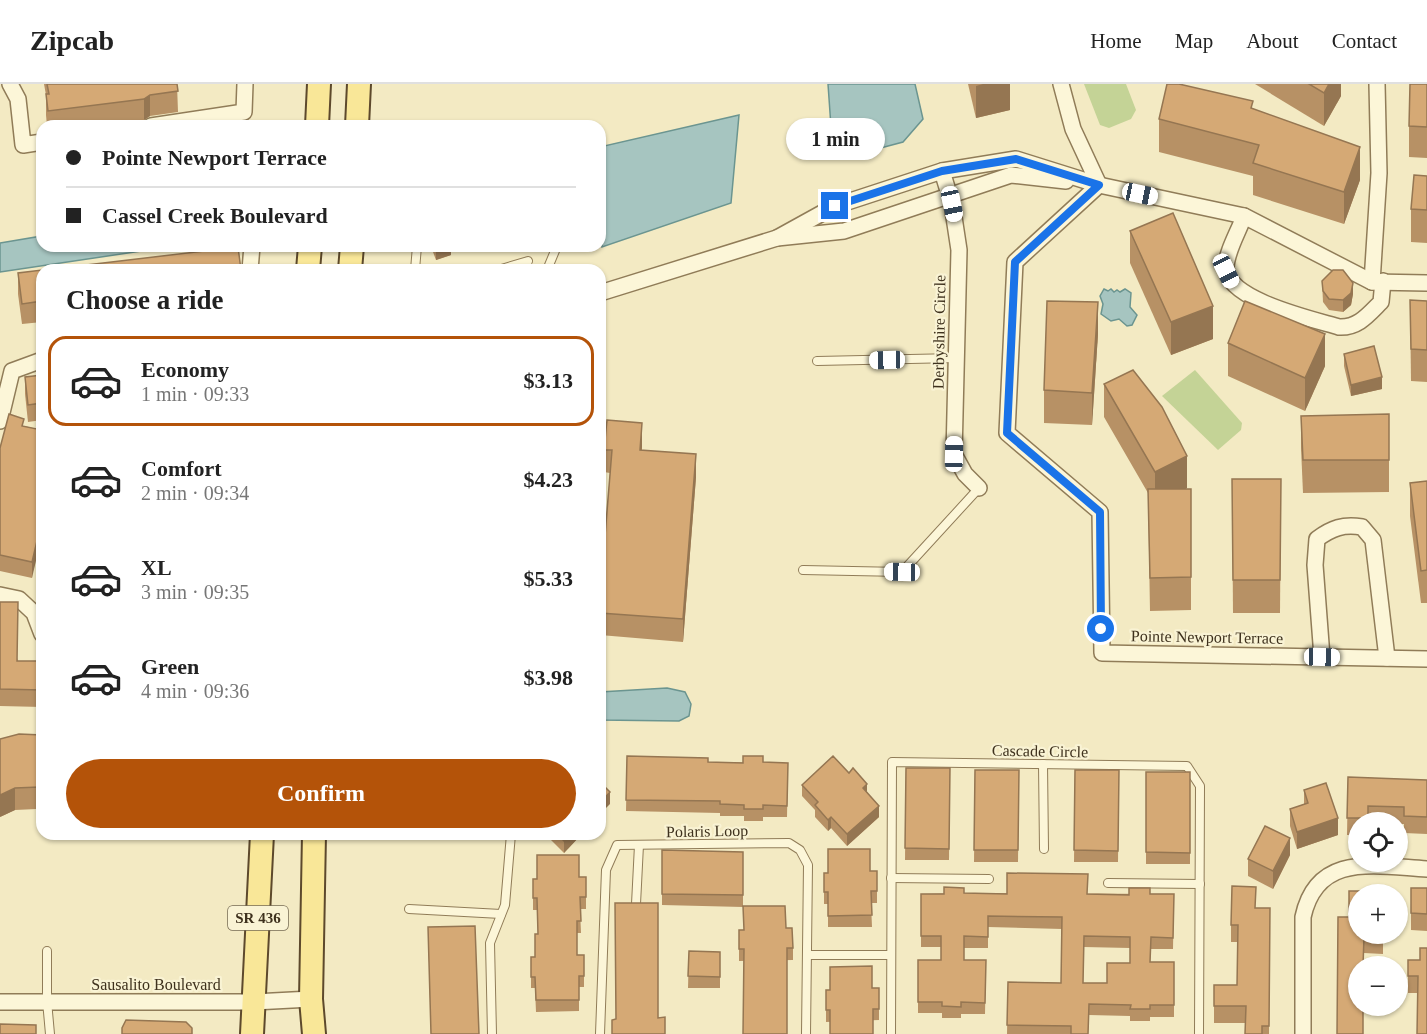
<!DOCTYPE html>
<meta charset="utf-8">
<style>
body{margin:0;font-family:"Times New Roman",serif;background:#f2f2f2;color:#222;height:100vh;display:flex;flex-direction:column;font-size:22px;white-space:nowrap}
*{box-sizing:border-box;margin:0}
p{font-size:20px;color:#767676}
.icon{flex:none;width:33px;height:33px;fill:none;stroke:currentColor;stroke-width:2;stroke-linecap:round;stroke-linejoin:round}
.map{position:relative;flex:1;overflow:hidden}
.side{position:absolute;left:36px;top:180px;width:570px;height:576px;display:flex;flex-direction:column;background:#fff;border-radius:18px;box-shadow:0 2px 4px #0004}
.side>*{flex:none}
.hud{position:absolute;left:36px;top:36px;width:570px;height:132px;border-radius:18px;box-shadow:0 2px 4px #0004;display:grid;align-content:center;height:132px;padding:0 30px;background:#fff}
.fabs{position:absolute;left:1348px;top:728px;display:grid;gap:12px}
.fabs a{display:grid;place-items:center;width:60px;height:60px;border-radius:50%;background:#fff;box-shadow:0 2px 4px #0004;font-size:30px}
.end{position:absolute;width:27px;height:27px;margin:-14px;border:8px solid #1a73e8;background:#fff;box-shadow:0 0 0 3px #fff}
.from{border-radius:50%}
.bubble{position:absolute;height:42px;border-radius:21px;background:#fff;box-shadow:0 2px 4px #0004;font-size:20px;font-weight:800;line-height:42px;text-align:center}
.car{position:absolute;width:18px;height:36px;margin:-18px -9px;border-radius:8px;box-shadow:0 0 4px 2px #0007;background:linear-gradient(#fff 24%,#345 0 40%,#fff 0 76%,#345 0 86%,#fff 0)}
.hud b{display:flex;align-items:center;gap:21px;height:57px;font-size:22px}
.hud b+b{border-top:2px solid #e0e0e0}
.hud i{width:15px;height:15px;background:#222}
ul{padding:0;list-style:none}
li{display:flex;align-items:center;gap:18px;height:90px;margin:0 12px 9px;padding:0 18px;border:3px solid transparent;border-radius:18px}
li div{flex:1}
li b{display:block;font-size:22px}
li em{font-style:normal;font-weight:800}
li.on{border-color:#b45309}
li>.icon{width:54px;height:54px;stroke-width:1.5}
h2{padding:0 30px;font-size:27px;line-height:72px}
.button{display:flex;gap:12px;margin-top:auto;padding:12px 30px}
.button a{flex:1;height:69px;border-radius:36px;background:#b45309;color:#fff;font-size:24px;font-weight:800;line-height:69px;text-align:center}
header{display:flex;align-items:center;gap:36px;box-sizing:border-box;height:84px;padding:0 30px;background:#fff;border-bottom:2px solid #e0e0e0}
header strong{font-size:28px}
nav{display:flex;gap:33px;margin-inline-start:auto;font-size:21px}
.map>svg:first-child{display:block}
</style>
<header>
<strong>Zipcab</strong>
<nav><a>Home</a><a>Map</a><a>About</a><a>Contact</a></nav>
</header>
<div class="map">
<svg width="1427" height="950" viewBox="0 0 1427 950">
<rect width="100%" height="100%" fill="#f3eac3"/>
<!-- green -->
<g fill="#c4d396">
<path d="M1084 0H1126L1136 26 1131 35 1109 44 1100 41Z"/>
<path d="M1195 286 1242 339 1241 346 1218 366 1162 312Z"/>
</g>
<!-- water -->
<g fill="#a6c5c0" stroke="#6b9590" stroke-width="1.5">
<path d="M828 0H915L923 35 903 58 847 73 832 57Z"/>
<path d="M739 31 731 119 602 163 604 62Z"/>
<path d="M42 152V162H175L0 188V159Z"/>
<path d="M1104 205 1108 207 1111 205 1114 208 1117 206 1120 208 1125 205 1131 209 1130 223 1137 231 1132 241 1127 242 1119 235 1111 237 1101 230 1103 220 1100 212Z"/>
<path d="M667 604 685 608 691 620 689 632 679 637 600 636V608Z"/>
</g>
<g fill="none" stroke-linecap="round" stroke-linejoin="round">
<!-- lane casing -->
<g stroke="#907c58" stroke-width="10">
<g id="lane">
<path d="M417 163 431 162"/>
<path d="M415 186 417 162"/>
<path d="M498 186 528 177"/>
<path d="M547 186 557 162"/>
<path d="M817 277 956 274"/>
<path d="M803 486 902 488 979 404"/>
<path d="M1043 680 1044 765"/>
<path d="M891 794 989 795"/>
<path d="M1108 799 1200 800"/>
<path d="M636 820 639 761"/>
<path d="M409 825 501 830"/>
<path d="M47 867V917L50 950"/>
<path d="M807 871H891"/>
<path d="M492 950 490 859 505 821 511 750"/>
<path d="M600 950 606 786 617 761 789 759 800 766 808 781 806 950"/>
<path d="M891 950 892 678 1187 682 1200 702 1199 950"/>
</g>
</g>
<!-- street casing -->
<g stroke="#907c58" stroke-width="18">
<g id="street">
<path d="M10 0 18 15 23 61 42 58"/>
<path d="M1061 0 1073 45 1099 101"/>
<path d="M151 42 244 28 245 0"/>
<path d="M942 87 952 120 959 166 954 370 965 390 979 404"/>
<path d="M1099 101 1015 178 1007 349 1100 428 1102 569 1427 575"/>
<path d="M1244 132C1239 147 1226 168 1226 184 1227 216 1312 235 1339 243 1358 244 1368 231 1381 218L1383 197"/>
<path d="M777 154 835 122 942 87 1016 75 1099 101 1244 132 1372 198 1427 199"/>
<path d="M250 186 252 162"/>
<path d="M1372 198 1379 89 1377 0"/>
<path d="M600 209 777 154 844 147 1011 91 1066 97"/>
<path d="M0 337 12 287 42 276"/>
<path d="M0 511 19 515 34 529 42 550"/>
<path d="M1322 573 1315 481 1317 455C1332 444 1343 440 1362 443L1373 456 1387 574"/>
<path d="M0 918H254L311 915"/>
<path d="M1303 950V833C1317 768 1375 782 1427 785"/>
</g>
</g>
<!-- primary casing -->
<g stroke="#5d492c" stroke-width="26">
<g id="primary">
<path d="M317 42 319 0"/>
<path d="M357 42 359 0"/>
<path d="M308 186 310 162"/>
<path d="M350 186 352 162"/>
<path d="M252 950 262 750"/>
<path d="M314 950 311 915 314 750"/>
</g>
</g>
<!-- lane -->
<use href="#lane" stroke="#fcf6d8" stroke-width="8"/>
<!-- street -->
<use href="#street" stroke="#fcf6d8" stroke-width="15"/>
<!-- primary -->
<use href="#primary" stroke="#f9e798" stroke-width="22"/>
</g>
<!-- wall -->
<g fill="#b79165" fill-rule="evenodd">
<path d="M44 0H177L178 28 150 32 144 36 99 42H47L46 31V11Z"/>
<path d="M968 0H1010V26L976 34Z"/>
<path d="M1255 0H1341V12L1324 42Z"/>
<path d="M1427 0V74L1409 73V42Z"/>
<path d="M1253 25 1360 96 1344 140 1253 111V92L1159 68V35Z"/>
<path d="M1427 92V159L1411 158V125Z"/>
<path d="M1130 147 1213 255 1171 271 1130 179Z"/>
<path d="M433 162H455L451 163V171L436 176 433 168Z"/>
<path d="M42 186V238L22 240 18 210V189Z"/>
<path d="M1322 197 1353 210 1351 221 1343 228 1329 226 1323 218Z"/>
<path d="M1410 216 1427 217V298L1411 297Z"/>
<path d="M1098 250 1092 341 1044 339V306Z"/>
<path d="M1228 259 1325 282 1305 327 1228 292Z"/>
<path d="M1344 270 1382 305 1351 312 1344 282Z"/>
<path d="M42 291V336L28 338 25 310V293Z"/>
<path d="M1104 300 1187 404 1186 405H1191V526L1150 527 1148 409 1104 333Z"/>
<path d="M1301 332 1389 376V408L1303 409 1301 364Z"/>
<path d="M24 342 42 346 32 494 0 487V364Z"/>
<path d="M642 362V366L696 393 683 558 600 551V513L610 389 604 388V366Z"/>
<path d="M1232 395H1281L1280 529H1233Z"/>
<path d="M1427 397V519H1421L1410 432V399Z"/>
<path d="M0 518 18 577H42V623L0 622Z"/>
<path d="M42 651V733H37V725L15 726 0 733Z"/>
<path d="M627 672 708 678 788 679 787 733H763V737H744V732H720V729L626 727Z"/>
<path d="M906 684H950L949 776H905Z"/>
<path d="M975 686H1019L1018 778H974Z"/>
<path d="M1075 686H1119L1118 778H1074Z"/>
<rect x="1146" y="688" width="44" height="92"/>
<path d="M1348 693 1427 696V750L1404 749V740H1398V738H1359V751H1347Z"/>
<path d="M802 701 867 708 879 733 847 762 831 744 828 747 815 733V726L802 712Z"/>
<path d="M1304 706 1338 751 1297 765 1290 742V725L1304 720Z"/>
<path d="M545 750H590L586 755 581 751 564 769Z"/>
<path d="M662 766 743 768V823L662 821Z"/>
<path d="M1290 771 1273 805 1248 792V775Z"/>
<path d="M870 787H877V819H871L872 843H828V820H824V800Z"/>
<path d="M586 793V825H580L581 849H577V871H584V903H579V927L536 928 535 904H531V873H535L538 850 537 826H533V795Z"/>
<path d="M1411 804H1427V847L1411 846Z"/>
<path d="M964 809 1174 810 1173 865H1151L1150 878H1174V933H1150V937H1130V932L1089 931 1088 950H1007L1008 898 1061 899 1062 845 988 843V864H964V876H986L985 930H961V934H942V929H918V876H941V863H921V810ZM1084 863 1130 864V879L1107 899H1083Z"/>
<path d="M1359 810 1383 849V870L1364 869 1349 833Z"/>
<path d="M1256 824H1270L1269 950H1245L1246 939H1214V901H1237L1238 858H1231V841Z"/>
<path d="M428 843 479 950H431Z"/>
<path d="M786 844 793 864V876L739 877V846Z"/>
<path d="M689 867 720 868V904H688Z"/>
<path d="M1408 876H1420L1418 909H1408Z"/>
<path d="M872 904H879V936L826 938V918Z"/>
</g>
<!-- shaded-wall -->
<g fill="#957652">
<path d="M983 0H1010V26L976 34V2Z"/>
<path d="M1329 0H1341V12L1324 42V9Z"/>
<path d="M150 11V32L144 36V15Z"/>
<path d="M1360 63V96L1344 140V108Z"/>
<path d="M436 162H455L451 163V171L436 176Z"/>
<path d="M1353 199V210L1351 221 1343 228V216Z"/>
<path d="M1098 218V250L1092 341V309Z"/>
<path d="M1213 222V255L1171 271V238Z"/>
<path d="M1325 250V282L1305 327V294Z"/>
<path d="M1382 293V305L1351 312V301Z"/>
<path d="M642 339V362L640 388V366Z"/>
<path d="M696 370V393L683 558V535Z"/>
<path d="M1187 372V404L1155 420V388Z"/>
<path d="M42 436V451L32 494V478Z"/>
<path d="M867 700V711L863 704Z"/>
<path d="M15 704V726L0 733V711Z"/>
<path d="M610 708V720L600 730V719Z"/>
<path d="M879 722V733L847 762V750Z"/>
<path d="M831 733V744L828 747V736Z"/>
<path d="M1338 734V751L1297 765V748Z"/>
<path d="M571 750H581V751L564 769V757Z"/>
<path d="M586 750H590L586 755Z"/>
<path d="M1290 754V771L1273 805V787Z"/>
</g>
<!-- building -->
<g fill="#d5a975" stroke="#957652" stroke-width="1.5" fill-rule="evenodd">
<path d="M47 0H177L178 7 150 11 144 15 48 27 46 10H49Z"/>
<path d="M1167 0H1179L1253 17 1251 24 1360 63 1344 108 1253 79 1259 61 1159 35Z"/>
<path d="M1309 0H1329L1324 9Z"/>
<path d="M1410 0H1427V43L1409 42Z"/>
<path d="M1414 91 1427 92V126L1411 125Z"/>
<path d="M1173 129 1213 222 1171 238 1130 147Z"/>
<path d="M238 163 241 186H44Z"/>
<path d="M42 186V217L22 220 18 189Z"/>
<path d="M1333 186H1343L1353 199 1351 209 1343 216 1329 215 1323 207 1322 197Z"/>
<path d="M1410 216 1427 217V266L1411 265Z"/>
<path d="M1047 217 1098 218 1092 309 1044 306Z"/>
<path d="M1245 217 1325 250 1305 294 1228 259Z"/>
<path d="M1374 262 1382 293 1351 301 1344 270Z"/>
<path d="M1133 286 1162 323 1187 372 1155 388 1104 300Z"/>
<path d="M42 291V319L28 321 25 293Z"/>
<path d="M9 330 24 335 22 342 42 346V436L32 478 0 471V364Z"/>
<path d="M1389 330V376H1303L1301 332Z"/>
<path d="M607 336 642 339 640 366 696 370 683 535 600 529V513L612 366H604Z"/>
<path d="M1232 395H1281L1280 496H1233Z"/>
<path d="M1427 397V486L1421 487 1410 399Z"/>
<path d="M1148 405H1191V493L1150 494Z"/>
<path d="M0 518H18L17 577H42V606L0 605Z"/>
<path d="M19 650 42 651V710H37L39 703 15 704 0 711V655Z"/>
<path d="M627 672 708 674V678L743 679V672H763V678L788 679 787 722 763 721V725H744V721L720 720V717L626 716Z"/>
<path d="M833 672 849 689 853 684 867 700 863 704 879 722 847 750 831 733 828 736 815 721 818 718 802 701Z"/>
<path d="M906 684H950L949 765 905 764Z"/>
<path d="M975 686H1019L1018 766H974Z"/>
<path d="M1075 686H1119L1118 767 1074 766Z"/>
<path d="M1146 688H1190V769L1146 768Z"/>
<path d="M1348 693 1427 696V733L1404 732V723L1368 722V734H1347Z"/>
<path d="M600 698 610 708 600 719Z"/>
<path d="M1326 699 1338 734 1297 748 1290 725 1308 719 1304 706Z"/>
<path d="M1265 742 1290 754 1273 787 1248 775Z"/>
<path d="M557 750H571L564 757Z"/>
<path d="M828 765H870V787H877V807H871L872 831 828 832V808H824V789H828Z"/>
<path d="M662 766 743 768V811L662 810Z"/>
<path d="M537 771H579V793H586V813H580L581 837H577V871H584V892H579V916H536L535 893H531V873H535V850H538L537 814H533V795H537Z"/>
<path d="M1007 789 1088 790 1087 810 1129 811V804H1150V810H1174L1173 854 1151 853 1150 878H1174V921H1150V925H1130L1131 921 1089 920 1088 950H1071V942L1007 941 1008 898 1061 899 1062 833 988 832V853L964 852V876H986L985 919 961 918V923L942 922V918H918V876H941V852H921V810H944V803L964 804V809L1007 810ZM1084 852 1130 853V879H1107V899H1083Z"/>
<path d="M1232 802 1256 803 1255 824H1270L1269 942H1262V950H1245L1246 922H1214V901H1237L1238 841H1231Z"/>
<path d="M1411 804H1427V830L1411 829Z"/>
<path d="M1349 807H1377V810H1359V849H1383V853H1364L1363 882H1359V921H1363V950H1337L1338 833H1349Z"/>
<path d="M615 819H658V934L665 933V950H612V936L616 935Z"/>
<path d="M743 822H785L786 844H792L793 864H787V950H743L744 865H739V846H744Z"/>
<path d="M475 842 479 950H431L428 843Z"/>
<path d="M1420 864H1427V950H1417L1418 892H1408V876H1420Z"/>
<path d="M689 867 720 868V893L688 892Z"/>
<path d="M872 882V904H879V925H873V950H830V926H826V906H830V883Z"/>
<path d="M126 936 186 938 192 944V950H122V944Z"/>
<path d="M0 940 36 941V950H0Z"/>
</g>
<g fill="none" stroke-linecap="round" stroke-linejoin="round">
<!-- route -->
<path stroke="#1a73e8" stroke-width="8" d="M835 122 942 87 1016 75 1099 101 1015 178 1007 349 1100 428 1101 545"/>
</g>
<g text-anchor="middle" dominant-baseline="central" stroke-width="4.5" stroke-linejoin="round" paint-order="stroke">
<!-- shield labels -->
<rect fill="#f9f3d4" stroke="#766b54" stroke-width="1.5" x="228" y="822" width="60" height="24" rx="4.5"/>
<g font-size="15" font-weight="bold" fill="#3e311d">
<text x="258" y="834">SR 436</text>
</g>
<!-- street labels -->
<g font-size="16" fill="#3e311d" stroke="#f9f3d4">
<text transform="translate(939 248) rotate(-89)">Derbyshire Circle</text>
<text transform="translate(1207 553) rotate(1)">Pointe Newport Terrace</text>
<text transform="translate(1040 667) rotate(1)">Cascade Circle</text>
<text transform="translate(707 747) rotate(-1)">Polaris Loop</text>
<text x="156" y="900">Sausalito Boulevard</text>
</g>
</g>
</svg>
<div class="fabs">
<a><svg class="icon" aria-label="locate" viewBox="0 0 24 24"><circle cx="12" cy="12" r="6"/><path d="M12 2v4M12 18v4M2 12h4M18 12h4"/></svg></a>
<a>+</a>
<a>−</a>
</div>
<i class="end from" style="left:1101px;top:545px"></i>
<i class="end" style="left:835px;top:122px"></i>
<div class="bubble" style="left:786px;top:34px;width:99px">1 min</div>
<i class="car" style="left:1140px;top:110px;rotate:102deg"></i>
<i class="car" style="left:952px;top:120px;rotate:168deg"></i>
<i class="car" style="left:1226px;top:187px;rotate:154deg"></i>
<i class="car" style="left:887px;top:276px;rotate:269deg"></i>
<i class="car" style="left:954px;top:370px;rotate:1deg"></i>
<i class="car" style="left:902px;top:488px;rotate:271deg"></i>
<i class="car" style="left:1322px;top:573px;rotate:91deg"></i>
<div class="hud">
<b><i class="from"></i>Pointe Newport Terrace</b>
<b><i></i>Cassel Creek Boulevard</b>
</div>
<section class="side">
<h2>Choose a ride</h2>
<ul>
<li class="on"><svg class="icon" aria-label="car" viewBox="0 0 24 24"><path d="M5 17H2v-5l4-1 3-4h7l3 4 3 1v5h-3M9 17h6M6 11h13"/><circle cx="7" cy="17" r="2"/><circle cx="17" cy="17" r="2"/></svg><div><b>Economy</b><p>1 min · 09:33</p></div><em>$3.13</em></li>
<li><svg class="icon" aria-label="car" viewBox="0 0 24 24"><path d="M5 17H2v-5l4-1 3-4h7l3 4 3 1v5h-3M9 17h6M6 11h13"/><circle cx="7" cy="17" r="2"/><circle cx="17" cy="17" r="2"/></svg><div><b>Comfort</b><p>2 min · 09:34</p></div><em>$4.23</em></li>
<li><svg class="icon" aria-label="car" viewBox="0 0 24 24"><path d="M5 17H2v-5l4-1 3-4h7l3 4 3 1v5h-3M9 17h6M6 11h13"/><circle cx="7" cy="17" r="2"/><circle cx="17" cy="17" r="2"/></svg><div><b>XL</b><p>3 min · 09:35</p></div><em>$5.33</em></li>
<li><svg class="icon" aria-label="car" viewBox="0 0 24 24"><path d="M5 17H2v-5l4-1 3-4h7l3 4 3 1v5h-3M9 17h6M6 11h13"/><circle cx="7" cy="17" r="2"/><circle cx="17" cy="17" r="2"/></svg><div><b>Green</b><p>4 min · 09:36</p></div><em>$3.98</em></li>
</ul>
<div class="button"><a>Confirm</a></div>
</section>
</div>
